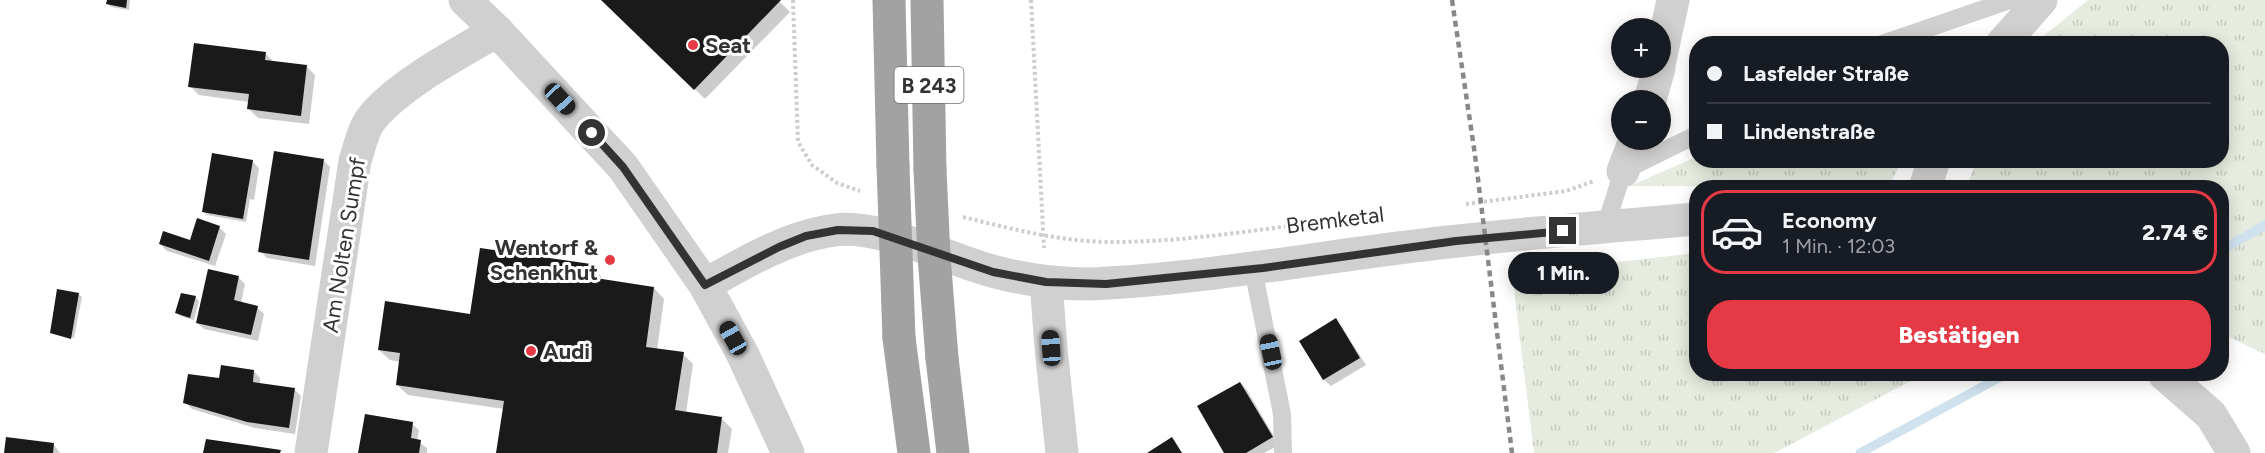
<!DOCTYPE html>
<html lang="de">
<meta charset="utf-8">
<style>
body{margin:0;font-family:Figtree,sans-serif;background:#20242c;color:#f1f3f6;height:100vh;display:flex;flex-direction:column;font-size:22px;white-space:nowrap}
*{box-sizing:border-box;margin:0}
p{font-size:20px;color:#9ea1a6}
.icon{flex:none;width:33px;height:33px;fill:none;stroke:currentColor;stroke-width:2;stroke-linecap:round;stroke-linejoin:round}
.map{position:relative;flex:1;overflow:hidden}
.side{position:absolute;left:1689px;top:180px;width:540px;height:201px;display:flex;flex-direction:column;background:#171b24;border-radius:24px;box-shadow:0 3px 15px #0003}
.side>*{flex:none}
.banner{position:absolute;left:1689px;top:36px;width:540px;height:132px;border-radius:24px;box-shadow:0 3px 15px #0003;display:grid;align-content:center;height:132px;padding:0 18px;background:#171b24}
.tools{position:absolute;left:1611px;top:18px;display:grid;gap:12px}
.tools a{display:grid;place-items:center;width:60px;height:60px;border-radius:50%;background:#171b24;box-shadow:0 3px 15px #0003;font-size:30px}
.end{position:absolute;width:27px;height:27px;margin:-14px;border:8px solid #333;background:#fff;box-shadow:0 0 0 3px #fff}
.from{border-radius:50%}
.bubble{position:absolute;height:42px;border-radius:21px;background:#171b24;box-shadow:0 3px 15px #0003;font-size:20px;font-weight:800;line-height:42px;text-align:center}
.car{position:absolute;width:18px;height:36px;margin:-18px -9px;border-radius:8px;box-shadow:0 0 4px 2px #0007;background:linear-gradient(#222 24%,#8ab4d8 0 40%,#222 0 76%,#8ab4d8 0 86%,#222 0)}
.banner b{display:flex;align-items:center;gap:21px;height:57px;font-size:22px}
.banner b+b{border-top:2px solid #363941}
.banner i{width:15px;height:15px;background:#f1f3f6}
ul{padding:10px 0 0;list-style:none}
li{display:flex;align-items:center;gap:18px;height:84px;margin:0 12px 9px;padding:0 6px;border:3px solid transparent;border-radius:24px}
li div{flex:1}
li b{display:block;font-size:22px}
li em{font-style:normal;font-weight:800}
li.current{border-color:#e63946}
li>.icon{width:54px;height:54px;stroke-width:1.5}
.cta{display:flex;gap:12px;margin-top:auto;padding:12px 18px}
.cta a{flex:1;height:69px;border-radius:24px;background:#e63946;color:#fff;font-size:24px;font-weight:800;line-height:69px;text-align:center}
.map>svg:first-child{display:block}
</style>
<div class="map">
<svg width="2265" height="453" viewBox="0 0 2265 453">
<defs>
<pattern id="grass-tufts" width="24" height="20" patternUnits="userSpaceOnUse" patternTransform="scale(1.5)"><rect width="24" height="20" fill="#e6ecdf"/><path d="M3 7l-1-3M5 7V3M7 7l1-3M15 17l-1-3M17 17v-4M19 17l1-3" fill="none" stroke="#c6cbc0"/></pattern>
</defs>
<rect width="100%" height="100%" fill="#fff"/>
<!-- grass -->
<g fill="url(#grass-tufts)">
<path d="M2088 0H2265V354L2222 334V188L1966 187 1977 161 2222 160V44L2035 43Z"/>
<path d="M1696 157V160L1902 161 1888 187 1630 186Z"/>
<path d="M1696 253V374H1924L1774 453H1534L1512 274Z"/>
</g>
<!-- shadow -->
<g fill="#0003">
<path d="M108 0H130L129 10 111 7 108 4Z"/>
<path d="M603 0H778L790 12 705 99Z"/>
<path d="M265 53 275 63 306 66 315 75 309 124 258 118 249 109V102L199 95 190 86Z"/>
<path d="M323 160 330 167 315 266 267 258 260 251Z"/>
<path d="M252 161 259 168 254 200 250 199 246 222 207 215 203 211Z"/>
<path d="M219 227 226 234 215 266 167 251 160 244 191 241Z"/>
<path d="M590 266 601 276 600 280 654 288 664 299 657 350 683 354 693 364 686 413 721 418 732 429 728 453H498L504 409 408 395 397 385 400 362 390 360 379 350 472 315Z"/>
<path d="M238 277 245 284 241 303 257 307 264 314 258 341 204 329 197 323Z"/>
<path d="M78 294 82 297 74 338 54 332Z"/>
<path d="M195 297 199 301 194 320 180 316 177 312Z"/>
<path d="M1336 320 1342 327 1366 365 1331 386 1324 380 1301 341Z"/>
<path d="M254 371 260 378V384L294 389 301 396 295 434 255 428 192 409 185 402 220 380Z"/>
<path d="M1240 383 1247 390 1279 445 1264 453H1225Z"/>
<path d="M412 424 419 430 417 441 427 448V453H360Z"/>
<path d="M54 445 60 453H5Z"/>
</g>
<g fill="none" stroke-linecap="round" stroke-linejoin="round">
<!-- stream -->
<g stroke="#cfe2ee" stroke-width="9">
<path d="M2222 250 2265 225"/>
<path d="M1860 453 2006 374"/>
</g>
</g>
<!-- building -->
<g fill="#1a1a1a">
<path d="M107 0H127L126 8 106 4Z"/>
<path d="M601 0H781L694 90Z"/>
<path d="M194 43 266 52 265 60 307 65 301 116 247 109 249 94 188 87Z"/>
<path d="M274 151 324 159 309 260 258 252Z"/>
<path d="M212 153 253 160 243 219 202 212Z"/>
<path d="M197 218 220 226 209 261 159 244 163 231 190 240Z"/>
<path d="M480 248 591 264 589 277 654 287 646 347 684 352 675 410 722 417 717 453H496L504 401 396 385 400 353 378 350 385 301 470 314Z"/>
<path d="M208 269 239 276 234 300 258 306 251 335 196 323Z"/>
<path d="M57 289 79 293 71 339 50 333Z"/>
<path d="M181 293 196 296 190 318 175 313Z"/>
<path d="M1336 318 1360 358 1323 380 1299 341Z"/>
<path d="M221 365 254 370 253 382 295 388 289 428 247 422 183 403 188 374 219 378Z"/>
<path d="M1240 382 1273 437 1246 453H1224L1197 406Z"/>
<path d="M365 414 413 422 411 438 421 440 419 453H358Z"/>
<path d="M6 437 54 443 53 453H4Z"/>
<path d="M1172 437 1182 453H1147Z"/>
<path d="M206 439 281 450 280 453H203Z"/>
</g>
<g fill="none" stroke-linecap="round" stroke-linejoin="round">
<!-- path -->
<g stroke="#cdcdcd" stroke-width="4" stroke-dasharray="3 3" stroke-linecap="butt">
<path d="M793 0 798 142 812 165 837 183 860 191"/>
<path d="M1031 0 1044 248"/>
<path d="M1466 204 1566 191 1594 181"/>
<path d="M963 217C1012 229 1062 242 1112 242 1184 242 1256 230 1327 221"/>
</g>
<!-- service -->
<g stroke="#d0d0d0" stroke-width="18">
<path d="M1882 44 2010 0"/>
<path d="M1605 228 1623 171 1696 135"/>
<path d="M1253 269 1282 414 1283 453"/>
</g>
<!-- minor -->
<g stroke="#d0d0d0" stroke-width="33">
<path d="M2002 44 2041 0"/>
<path d="M1660 60 1673 0"/>
<path d="M1650 100 1659 68"/>
<path d="M1623 171 1635 140"/>
<path d="M1925 188 1934 160"/>
<path d="M1046 282 1051 348 1062 453"/>
<path d="M705 285C745 262 789 236 835 230 881 224 947 259 992 271 1029 281 1070 286 1108 283 1226 276 1341 253 1458 241 1537 232 1617 226 1696 219"/>
<path d="M2164 374 2211 415 2234 453"/>
<path d="M311 453 355 161C359 149 362 133 369 122 394 87 459 53 497 31"/>
</g>
<!-- tertiary -->
<path stroke="#d0d0d0" stroke-width="33" d="M465 0 497 31 623 167 705 285 743 355 788 453"/>
<!-- trunk -->
<g stroke="#a2a2a2" stroke-width="33">
<path d="M889 0 893 166"/>
<path d="M927 0 930 170"/>
<path d="M899 338 914 453"/>
<path d="M942 358 953 453"/>
</g>
<!-- rail -->
<path stroke="#888" stroke-width="4.5" stroke-dasharray="6 4.5" stroke-linecap="butt" d="M1452 0 1475 155 1512 453"/>
<!-- trunk-bridge -->
<g stroke="#a2a2a2" stroke-width="33">
<path d="M893 166 899 338"/>
<path d="M930 170 934 256 942 358"/>
</g>
</g>
<g fill="none" stroke-linecap="round" stroke-linejoin="round">
<!-- route -->
<path stroke="#333" stroke-width="8" d="M592 133 623 167 705 285 779 247 806 236 838 230 873 231 993 272 1046 282 1106 284 1263 268 1456 241 1563 231"/>
</g>
<!-- markers -->
<g fill="#e63946" stroke="#fff" stroke-width="2">
<circle cx="693" cy="45" r="6"/>
<circle cx="610" cy="260" r="6"/>
<circle cx="531" cy="351" r="6"/>
</g>
<g text-anchor="middle" dominant-baseline="central" stroke-width="6" stroke-linejoin="round" paint-order="stroke">
<!-- shield labels -->
<rect fill="#fff" stroke="#707070" stroke-width="1.5" x="894.5" y="67" width="69" height="36" rx="4.5"/>
<g font-size="21" font-weight="bold" fill="#333">
<text x="929" y="85">B 243</text>
</g>
<!-- poi labels -->
<g font-size="22" font-weight="bold" fill="#333" stroke="#fff" text-anchor="start">
<text x="705" y="45">Seat</text>
<text x="598" y="247" text-anchor="end">Wentorf &amp;<tspan x="598" dy="25">Schenkhut</tspan></text>
<text x="543" y="351">Audi</text>
</g>
<!-- street labels -->
<g font-size="22" fill="#333" stroke="#fff">
<text transform="translate(1335 220) rotate(-7)">Bremketal</text>
<text transform="translate(344 245) rotate(-81)">Am Nolten Sumpf</text>
</g>
</g>
</svg>
<div class="tools">
<a>+</a>
<a>−</a>
</div>
<i class="end from" style="left:592px;top:133px"></i>
<i class="end" style="left:1563px;top:231px"></i>
<div class="bubble" style="left:1508px;top:252px;width:111px">1 Min.</div>
<i class="car" style="left:560px;top:99px;rotate:137deg"></i>
<i class="car" style="left:733px;top:338px;rotate:331deg"></i>
<i class="car" style="left:1051px;top:348px;rotate:356deg"></i>
<i class="car" style="left:1271px;top:352px;rotate:348deg"></i>
<div class="banner">
<b><i class="from"></i>Lasfelder Straße</b>
<b><i></i>Lindenstraße</b>
</div>
<section class="side">
<ul>
<li class="current"><svg class="icon" aria-label="car" viewBox="0 0 24 24"><path d="M5 17H2v-5l4-1 3-4h7l3 4 3 1v5h-3M9 17h6M6 11h13"/><circle cx="7" cy="17" r="2"/><circle cx="17" cy="17" r="2"/></svg><div><b>Economy</b><p>1 Min. · 12:03</p></div><em>2.74 €</em></li>
</ul>
<div class="cta"><a>Bestätigen</a></div>
</section>
</div>
